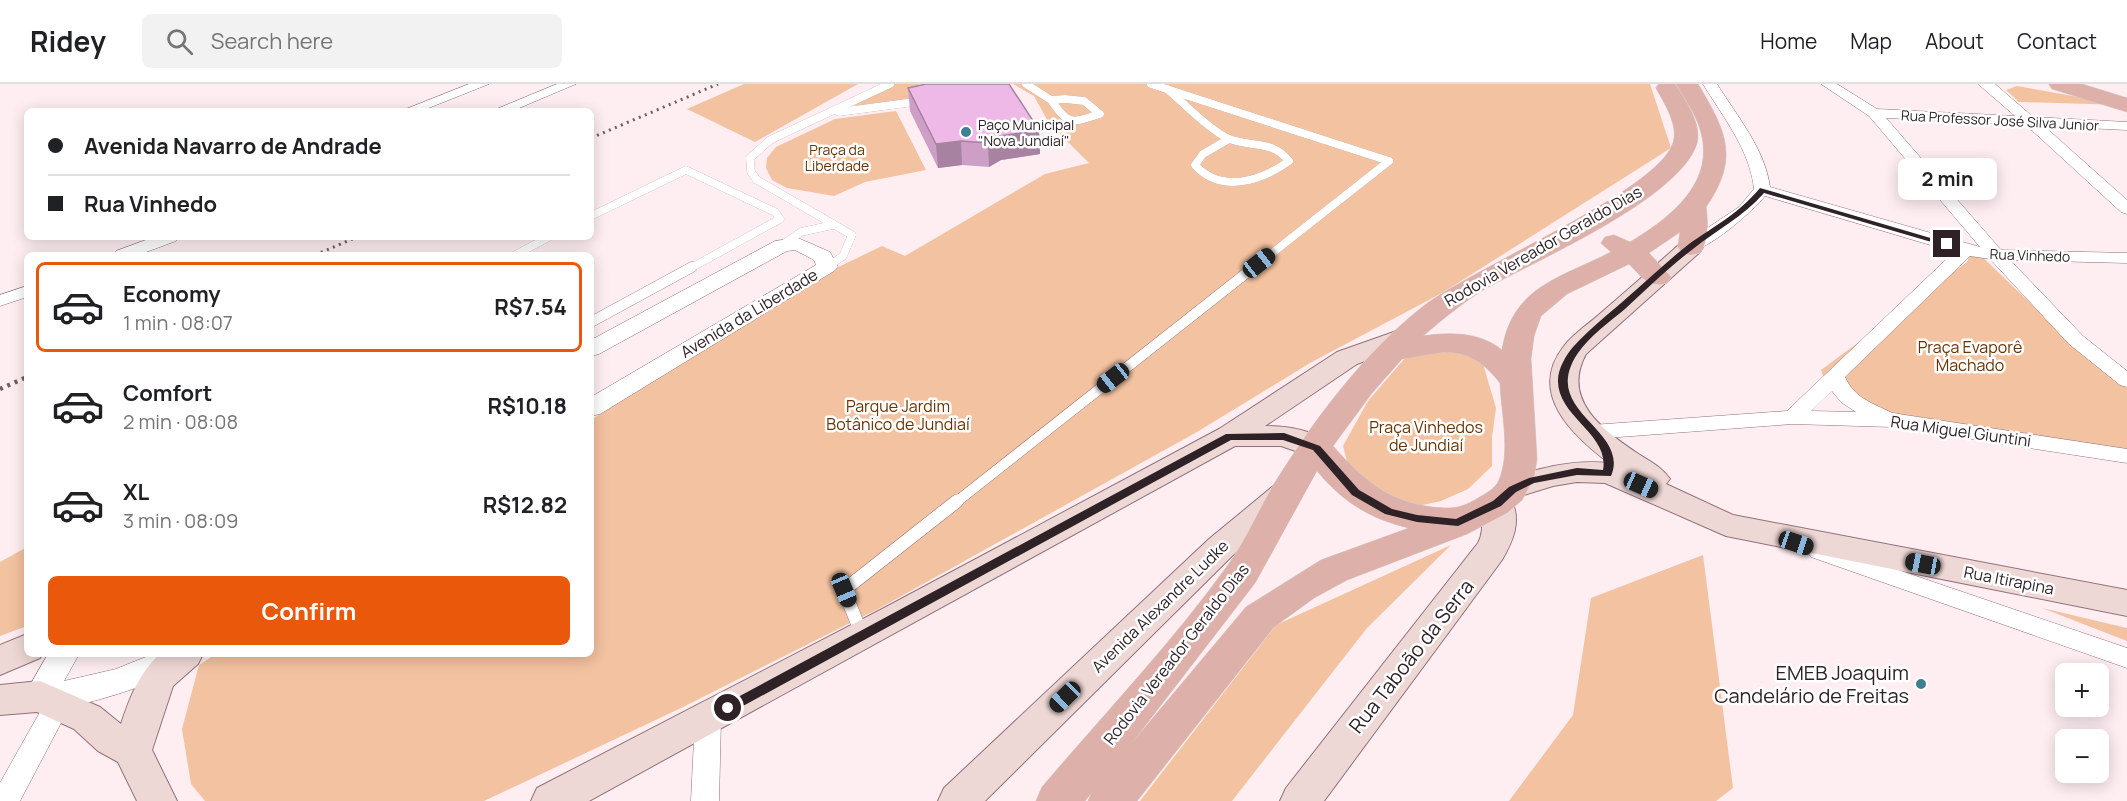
<!DOCTYPE html>
<meta charset="utf-8">
<style>
body{margin:0;font-family:Manrope,sans-serif;background:#f2f2f2;color:#202124;height:100vh;display:flex;flex-direction:column;font-size:22px;white-space:nowrap}
*{box-sizing:border-box;margin:0}
p{font-size:20px;color:#757577}
.icon{flex:none;width:33px;height:33px;fill:none;stroke:currentColor;stroke-width:2;stroke-linecap:round;stroke-linejoin:round}
.map{position:relative;flex:1;overflow:hidden}
.panel{position:absolute;left:24px;top:168px;width:570px;height:405px;display:flex;flex-direction:column;background:#fff;border-radius:9px;box-shadow:0 3px 15px #0003}
.panel>*{flex:none}
.top-card{position:absolute;left:24px;top:24px;width:570px;height:132px;border-radius:9px;box-shadow:0 3px 15px #0003;display:grid;align-content:center;height:132px;padding:0 24px;background:#fff}
.tools{position:absolute;left:2055px;top:579px;display:grid;gap:12px}
.tools a{display:grid;place-items:center;width:54px;height:54px;border-radius:9px;background:#fff;box-shadow:0 3px 15px #0003;font-size:30px}
.end{position:absolute;width:27px;height:27px;margin:-14px;border:8px solid #2f2226;background:#fff;box-shadow:0 0 0 3px #fff}
.from{border-radius:50%}
.bubble{position:absolute;height:42px;border-radius:9px;background:#fff;box-shadow:0 3px 15px #0003;font-size:20px;font-weight:700;line-height:42px;text-align:center}
.car{position:absolute;width:18px;height:36px;margin:-18px -9px;border-radius:8px;box-shadow:0 0 4px 2px #0007;background:linear-gradient(#222 24%,#8ab4d8 0 40%,#222 0 76%,#8ab4d8 0 86%,#222 0)}
.top-card b{display:flex;align-items:center;gap:21px;height:57px;font-size:22px}
.top-card b+b{border-top:2px solid #e0e0e0}
.top-card i{width:15px;height:15px;background:#202124}
ul{padding:10px 0 0;list-style:none}
li{display:flex;align-items:center;gap:18px;height:90px;margin:0 12px 9px;padding:0 12px;border:3px solid transparent;border-radius:9px}
li div{flex:1}
li b{display:block;font-size:22px}
li em{font-style:normal;font-weight:700}
li.active{border-color:#ea580c}
li>.icon{width:54px;height:54px;stroke-width:1.5}
.primary-button{display:flex;gap:12px;margin-top:auto;padding:12px 24px}
.primary-button a{flex:1;height:69px;border-radius:9px;background:#ea580c;color:#fff;font-size:24px;font-weight:700;line-height:69px;text-align:center}
header{display:flex;align-items:center;gap:36px;box-sizing:border-box;height:84px;padding:0 30px;background:#fff;border-bottom:2px solid #e0e0e0}
header strong{font-size:28px}
nav{display:flex;gap:33px;margin-inline-start:auto;font-size:21px}
.search{width:420px;height:54px;background:#f2f2f2;display:flex;align-items:center;gap:15px;box-sizing:border-box;padding:0 21px;border-radius:9px;color:#757577;font-size:22px}
.map>svg:first-child{display:block}
</style>
<header>
<strong>Ridey</strong>
<div class="search"><svg class="icon" aria-label="search" viewBox="0 0 24 24"><circle cx="10" cy="10" r="6"/><path d="M15 15l6 6"/></svg>Search here</div>
<nav><a>Home</a><a>Map</a><a>About</a><a>Contact</a></nav>
</header>
<div class="map">
<svg width="2127" height="717" viewBox="0 0 2127 717">
<rect width="100%" height="100%" fill="#feeef2"/>
<!-- green -->
<g fill="#f3c2a0">
<path d="M744 0H858L755 58 687 25Z"/>
<path d="M894 0H918L926 14 861 23 850 20Z"/>
<path d="M1013 0H1650L1671 64 1442 209 1310 279 1197 348 878 525 681 624 484 717H205L191 700 182 645 199 581 216 570H591V336L824 190 882 162 905 172 1045 90 1089 79 1049 39 1034 12Z"/>
<path d="M2017 2 2124 21 2019 18 2006 6Z"/>
<path d="M896 27 926 86 865 98 834 112 787 104 772 96 766 84 767 74 776 63 835 35Z"/>
<path d="M1973 164 2080 267 2127 300V378L1843 319 1827 303 1821 286 1967 178Z"/>
<path d="M1446 265 1481 273 1496 324 1492 353V382L1468 405 1441 417 1418 422 1369 409 1349 385 1343 362 1368 317 1405 274Z"/>
<path d="M1451 461 1367 544 1232 717H1140L1276 541Z"/>
<path d="M27 463V542L0 552V478Z"/>
<path d="M1703 471 1733 704 1716 717H1509L1573 631 1591 514Z"/>
<path d="M2042 524 2127 544V557Z"/>
</g>
<g fill="none" stroke-linecap="round" stroke-linejoin="round">
<!-- service-far2 casing -->
<g stroke="#92717a" stroke-width="8">
<g id="service-far2">
<path d="M1026 0 1051 16"/>
<path d="M1151 0 1389 77"/>
<path d="M1167 5C1186 21 1204 41 1225 53 1248 65 1271 54 1289 77 1261 97 1221 110 1195 81L1203 70 1229 55"/>
<path d="M1065 15 1084 17 1100 30C1071 39 1069 42 1051 16Z"/>
<path d="M839 28 922 17"/>
<path d="M591 132 686 86 775 128 780 135 689 185"/>
<path d="M782 161 801 148 833 141"/>
<path d="M515 171 549 153"/>
<path d="M827 183 843 172 852 151 757 96 751 88 750 74 770 56 890 0"/>
<path d="M1252 185 1389 77"/>
</g>
</g>
<!-- service-far1 casing -->
<g stroke="#92717a" stroke-width="11">
<g id="service-far1">
<path d="M591 238 692 183"/>
<path d="M955 419 1254 183"/>
</g>
</g>
<!-- service casing -->
<g stroke="#92717a" stroke-width="14">
<path id="service" d="M862 551 844 506 957 417"/>
</g>
<!-- minor casing -->
<g stroke="#92717a" stroke-width="1">
<g id="minor">
<path d="M469 0H489L421 27H401Z"/>
<path d="M557 0H576L512 27H492Z"/>
<path d="M1703 0H1717C1737 32 1765 65 1770 103L1980 163 1869 32 1821 0H1837L1877 25 2015 32 1978 0H1995L2033 33 2127 38V46L2044 42 2127 116V130L2121 128 2026 41 1886 34 2001 166 2127 169V179L2010 176 2083 252 2127 287V303L2120 301 2069 260 1990 175 1970 172 1845 293C1855 315 1873 319 1892 329L2127 365V379L1892 343 1793 340 1592 355 1585 353 1582 348 1585 343 1592 341 1787 327 1954 168 1765 112C1753 127 1704 171 1685 167L1682 163 1685 159 1739 123 1754 105C1750 66 1723 33 1703 0ZM1832 307 1841 318 1856 328 1811 327Z"/>
<path d="M154 153H178L176 157 138 171H113L116 167Z"/>
<path d="M27 202V213L0 222V211Z"/>
<path d="M1819 459 2127 564V584L1811 473 1807 467 1811 461Z"/>
<path d="M58 609 67 612 71 620 20 717H0V699L49 612Z"/>
<path d="M708 624 717 627 721 635 719 717H691L695 635 699 627Z"/>
</g>
</g>
<!-- tertiary casing -->
<g stroke="#92717a" stroke-width="1">
<g id="tertiary">
<path d="M798 154 830 168 838 183 834 187 600 330 591 332V313L816 181 814 176 795 166 787 167 599 270 591 272V256L775 157Z"/>
<path d="M48 570H79L64 597 116 585 153 570H195C182 595 80 623 51 626 44 627 36 624 29 621L24 612Z"/>
</g>
</g>
<!-- secondary casing -->
<g stroke="#92717a" stroke-width="2">
<g id="secondary">
<path d="M1691 156 1700 158 1703 163 1700 168 1586 270C1561 316 1603 346 1637 369 1649 377 1662 383 1670 395L1666 400 1733 431 2127 506V532L1726 452 1605 399 1577 398 1553 402 1511 415C1522 437 1513 457 1502 476L1324 717H1280L1286 704 1478 459C1487 443 1477 425 1486 411L1498 408 1496 405 1501 397C1537 385 1570 375 1609 379 1572 351 1527 309 1564 262 1574 249 1590 239 1602 228 1629 205 1656 181 1682 158Z"/>
<path d="M1408 243 1417 245 1421 251 1417 257 1357 280 1265 342C1285 342 1320 346 1331 364L1327 371 1316 374 1281 362H1235L589 717H531L537 704 886 523 1219 345 1337 268Z"/>
<path d="M1288 396 1299 399 1304 407 1299 415 1233 471 985 717H938L944 704 1209 455 1277 399Z"/>
<path d="M27 550V570H42L40 574 0 591V561Z"/>
<path d="M160 570H203L198 580 173 602 152 666 177 717H137L118 678 98 667 74 645 37 628 0 631V601L40 597 100 623 121 640C130 613 139 589 160 570Z"/>
</g>
</g>
<!-- primary casing -->
<g stroke="#d1cecf" stroke-width="1">
<g id="primary">
<path d="M1659 0H1675C1685 15 1702 40 1697 59 1680 115 1536 176 1485 205 1462 219 1443 235 1423 252 1450 248 1480 248 1502 266 1512 202 1561 194 1611 168L1601 159 1605 153 1614 151 1630 158C1670 134 1717 98 1700 45 1695 29 1685 15 1676 0H1698C1726 47 1740 74 1706 123 1708 137 1709 157 1700 169L1691 171 1682 169 1678 163 1680 148 1649 169 1671 193 1667 199C1648 204 1642 193 1629 180L1567 210 1541 232 1534 252 1531 275 1537 375 1534 394 1522 416 1507 429 1467 450 1347 496 1314 514 1274 543 1137 717H1088L1092 708 1085 717H1036L1042 703C1104 630 1172 559 1228 481 1246 456 1258 427 1274 400 1314 336 1362 271 1421 224 1471 184 1657 108 1673 59 1679 41 1664 19 1656 4ZM1443 268C1470 268 1484 279 1500 299 1501 328 1511 368 1499 396 1496 405 1483 411 1475 416 1459 425 1450 425 1432 423 1388 418 1361 394 1333 362L1372 309 1402 275ZM1317 387C1343 418 1370 435 1409 444L1321 476 1246 523 1131 660 1255 499Z"/>
<path d="M2049 0H2082L2127 14V28L2052 5Z"/>
</g>
</g>
<!-- service-far2 -->
<use href="#service-far2" stroke="#fff" stroke-width="8"/>
<!-- service-far1 -->
<use href="#service-far1" stroke="#fff" stroke-width="10"/>
<!-- service -->
<use href="#service" stroke="#fff" stroke-width="13"/>
<!-- minor -->
<use href="#minor" fill="#fff" fill-rule="evenodd"/>
<!-- tertiary -->
<use href="#tertiary" fill="#fff" fill-rule="evenodd"/>
<!-- secondary -->
<use href="#secondary" fill="#eed8d5" fill-rule="evenodd"/>
<!-- primary -->
<use href="#primary" fill="#deb0aa" fill-rule="evenodd"/>
<!-- rail-far1 -->
<g stroke="#6d5f63" stroke-width="3" stroke-dasharray="2 4.5" stroke-linecap="butt">
<path d="M591 54 718 0"/>
<path d="M315 171 357 153"/>
</g>
<!-- rail -->
<path stroke="#6d5f63" stroke-width="4.5" stroke-dasharray="3 5" stroke-linecap="butt" d="M0 305 27 293"/>
</g>
<!-- wall -->
<path fill="#cd9fc6" d="M908 4 1039 46 1040 70 1001 76 989 83 962 81 938 84 910 27Z"/>
<!-- shaded-wall -->
<g fill="#a782a1">
<path d="M1039 46 1040 70 1001 76 989 83 988 59 1000 52Z"/>
<path d="M961 57 962 81 938 84 936 60Z"/>
</g>
<!-- building -->
<path fill="#eeb9e6" stroke="#a782a1" stroke-width="1.5" d="M926 0H1009L1039 46 1000 52 988 59 961 57 936 60 908 4Z"/>
<!-- route -->
<path fill="#2f2226" d="M1760 104 1951 160 1945 162 1764 109C1743 133 1718 145 1693 165 1669 183 1647 205 1625 225 1609 238 1590 252 1578 269 1573 276 1569 285 1568 293 1563 333 1628 352 1611 392L1577 391 1534 399 1516 408 1501 422 1458 442 1417 438 1385 430 1352 411 1313 366 1283 356H1231L732 628H723V621L1226 350 1284 349 1320 362 1359 406 1392 425 1417 431 1456 435 1493 417 1509 403 1529 394 1577 384 1603 386C1610 350 1557 333 1558 296 1558 285 1566 271 1573 263 1592 242 1616 224 1637 205 1654 190 1671 174 1689 160 1716 141 1738 130 1760 104Z"/>
<!-- markers -->
<g fill="#3e7f91" stroke="#fff" stroke-width="2">
<circle cx="966" cy="48" r="6"/>
<circle cx="1921" cy="600" r="6"/>
</g>
<g text-anchor="middle" dominant-baseline="central" stroke-width="5" stroke-linejoin="round" paint-order="stroke">
<!-- far-street labels -->
<g font-size="14" fill="#2f2226" stroke="#fff">
<text transform="translate(2000 36) rotate(3)">Rua Professor José Silva Junior</text>
<text transform="translate(2030 171) rotate(2)">Rua Vinhedo</text>
</g>
<!-- far-poi labels -->
<g font-size="14" fill="#2f2226" stroke="#fff" text-anchor="start">
<text x="978" y="40">Paço Municipal<tspan x="978" dy="16">"Nova Jundiaí"</tspan></text>
</g>
<!-- far-park labels -->
<g font-size="14" fill="#683403" stroke="#fff">
<text x="837" y="65">Praça da<tspan x="837" dy="16">Liberdade</tspan></text>
</g>
<!-- street labels -->
<g font-size="16" fill="#2f2226" stroke="#fff">
<text transform="translate(1543 162) rotate(-30)">Rodovia Vereador Geraldo Dias</text>
<text transform="translate(749 229) rotate(-31)">Avenida da Liberdade</text>
<text transform="translate(1961 347) rotate(8)">Rua Miguel Giuntini</text>
<text transform="translate(2009 496) rotate(11)">Rua Itirapina</text>
<text transform="translate(1160 522) rotate(-44)">Avenida Alexandre Ludke</text>
<text transform="translate(1176 570) rotate(-52)">Rodovia Vereador Geraldo Dias</text>
</g>
<!-- park labels -->
<g font-size="16" fill="#683403" stroke="#fff">
<text x="1970" y="263">Praça Evaporê<tspan x="1970" dy="18">Machado</tspan></text>
<text x="898" y="322">Parque Jardim<tspan x="898" dy="18">Botânico de Jundiaí</tspan></text>
<text x="1426" y="343">Praça Vinhedos<tspan x="1426" dy="18">de Jundiaí</tspan></text>
</g>
<!-- near-street labels -->
<g font-size="20" fill="#2f2226" stroke="#fff">
<text transform="translate(1411 572) rotate(-52)">Rua Taboão da Serra</text>
</g>
<!-- near-poi labels -->
<g font-size="20" fill="#2f2226" stroke="#fff" text-anchor="end">
<text x="1909" y="588">EMEB Joaquim<tspan x="1909" dy="23">Candelário de Freitas</tspan></text>
</g>
</g>
</svg>
<div class="tools">
<a>+</a>
<a>−</a>
</div>
<i class="end from" style="left:728px;top:624px"></i>
<i class="end" style="left:1947px;top:160px"></i>
<div class="bubble" style="left:1898px;top:74px;width:99px">2 min</div>
<i class="car" style="left:1259px;top:179px;rotate:52deg"></i>
<i class="car" style="left:1113px;top:294px;rotate:232deg"></i>
<i class="car" style="left:1641px;top:401px;rotate:114deg"></i>
<i class="car" style="left:1796px;top:459px;rotate:109deg"></i>
<i class="car" style="left:1923px;top:480px;rotate:281deg"></i>
<i class="car" style="left:844px;top:506px;rotate:157deg"></i>
<i class="car" style="left:1065px;top:613px;rotate:226deg"></i>
<div class="top-card">
<b><i class="from"></i>Avenida Navarro de Andrade</b>
<b><i></i>Rua Vinhedo</b>
</div>
<section class="panel">
<ul>
<li class="active"><svg class="icon" aria-label="car" viewBox="0 0 24 24"><path d="M5 17H2v-5l4-1 3-4h7l3 4 3 1v5h-3M9 17h6M6 11h13"/><circle cx="7" cy="17" r="2"/><circle cx="17" cy="17" r="2"/></svg><div><b>Economy</b><p>1 min · 08:07</p></div><em>R$7.54</em></li>
<li><svg class="icon" aria-label="car" viewBox="0 0 24 24"><path d="M5 17H2v-5l4-1 3-4h7l3 4 3 1v5h-3M9 17h6M6 11h13"/><circle cx="7" cy="17" r="2"/><circle cx="17" cy="17" r="2"/></svg><div><b>Comfort</b><p>2 min · 08:08</p></div><em>R$10.18</em></li>
<li><svg class="icon" aria-label="car" viewBox="0 0 24 24"><path d="M5 17H2v-5l4-1 3-4h7l3 4 3 1v5h-3M9 17h6M6 11h13"/><circle cx="7" cy="17" r="2"/><circle cx="17" cy="17" r="2"/></svg><div><b>XL</b><p>3 min · 08:09</p></div><em>R$12.82</em></li>
</ul>
<div class="primary-button"><a>Confirm</a></div>
</section>
</div>
